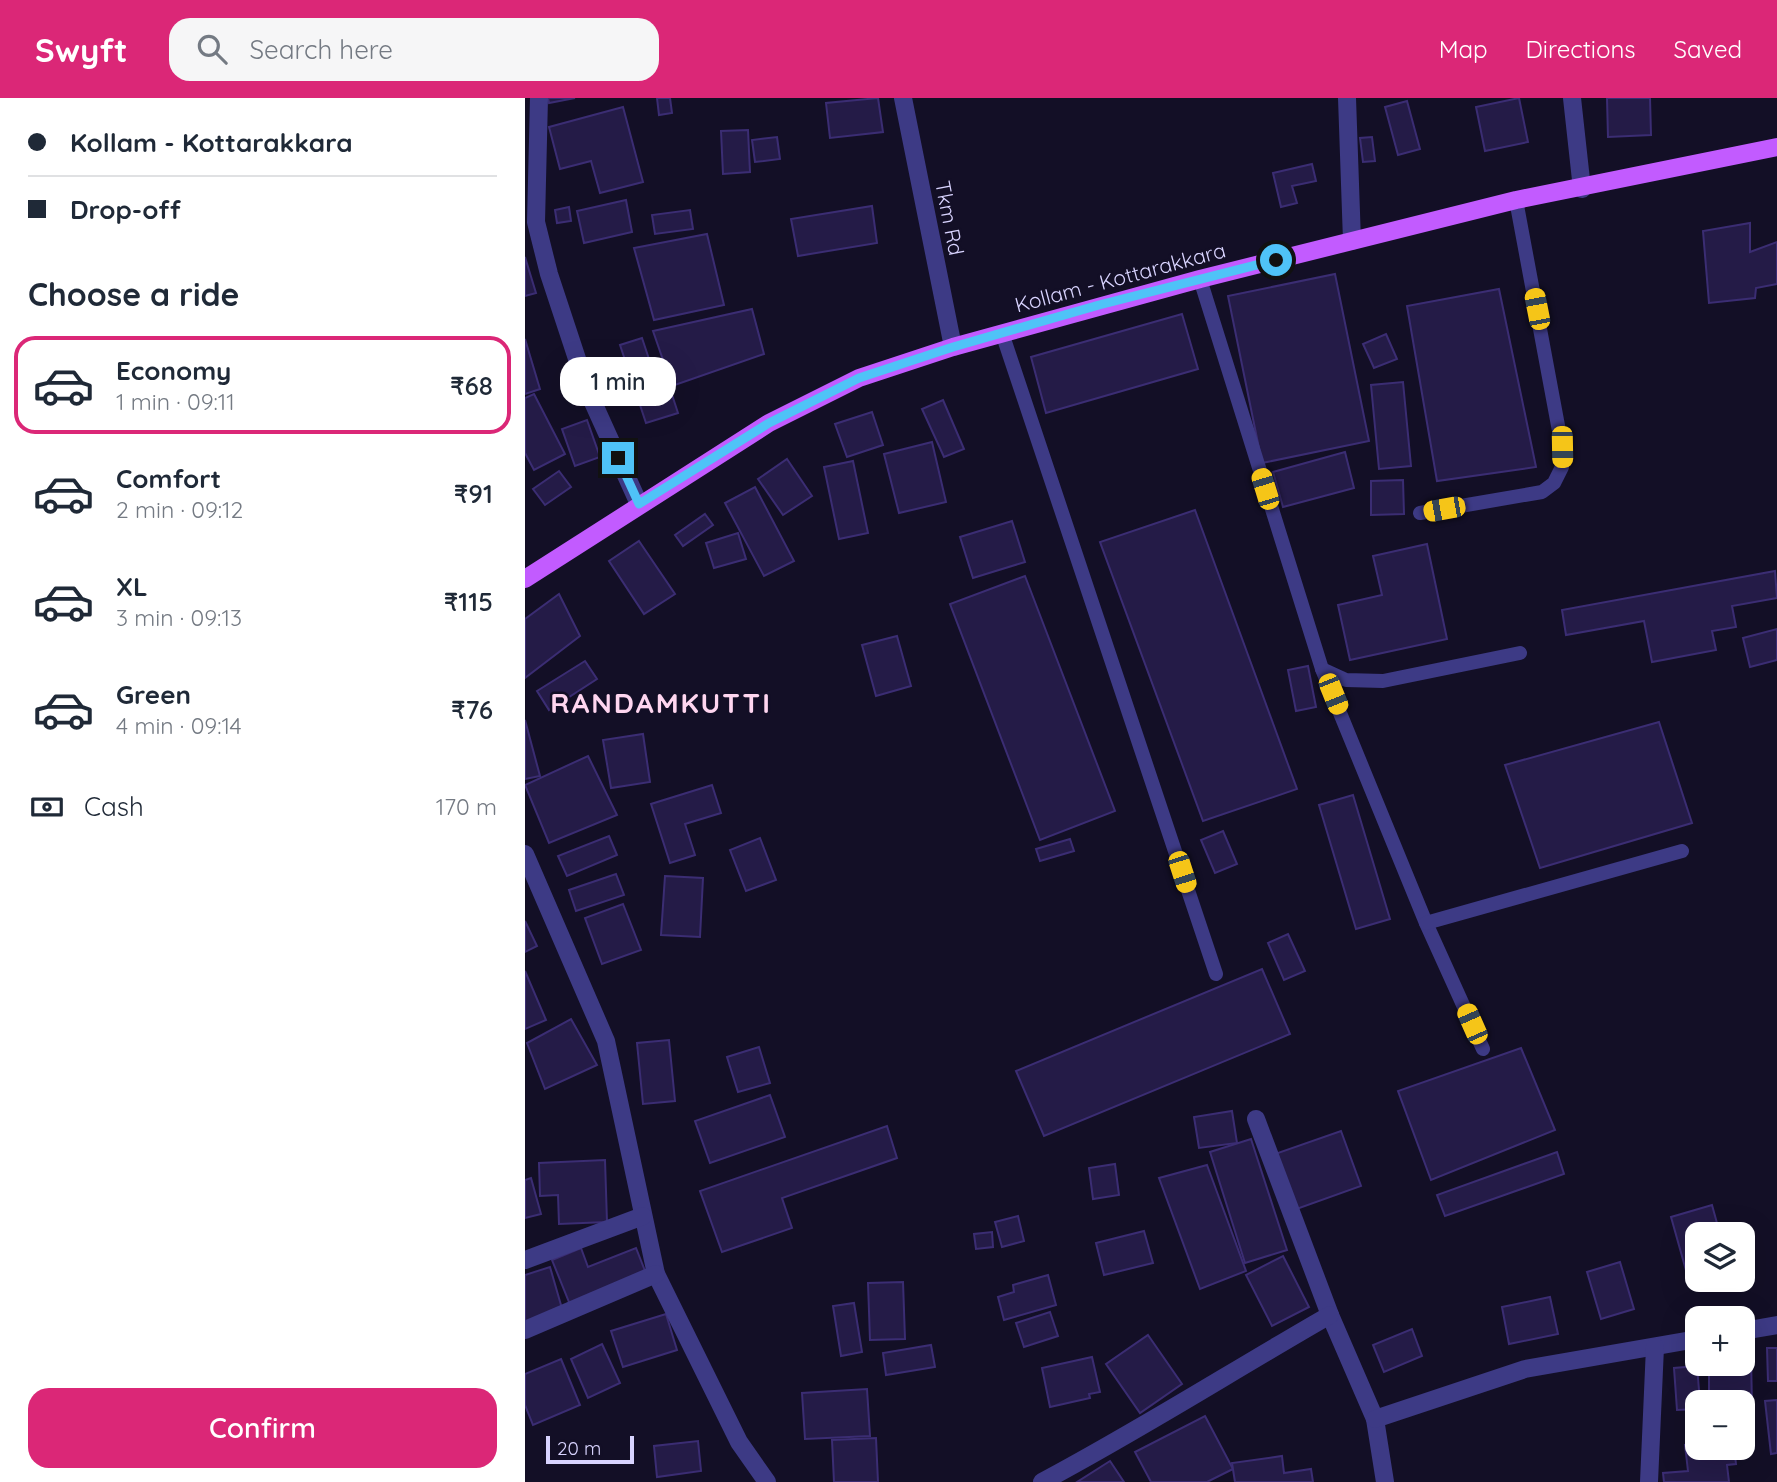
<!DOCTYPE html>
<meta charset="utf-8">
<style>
body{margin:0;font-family:Quicksand,sans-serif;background:#f6f6f7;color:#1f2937;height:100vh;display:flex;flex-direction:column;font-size:26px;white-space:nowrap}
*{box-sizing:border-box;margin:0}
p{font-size:23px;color:#747a83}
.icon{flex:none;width:38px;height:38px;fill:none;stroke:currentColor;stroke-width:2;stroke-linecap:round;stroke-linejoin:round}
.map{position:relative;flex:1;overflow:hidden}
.side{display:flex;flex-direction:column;background:#fff;width:525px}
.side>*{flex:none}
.hud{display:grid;align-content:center;height:154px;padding:0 28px;background:#fff}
.fabs{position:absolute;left:1160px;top:1124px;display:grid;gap:14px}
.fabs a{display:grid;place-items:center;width:70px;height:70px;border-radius:14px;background:#fff;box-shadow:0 7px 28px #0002;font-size:35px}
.scale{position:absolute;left:21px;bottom:18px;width:88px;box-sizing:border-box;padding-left:7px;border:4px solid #d9d4ff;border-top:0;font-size:19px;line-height:24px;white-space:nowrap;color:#d9d4ff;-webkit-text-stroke:5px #130f26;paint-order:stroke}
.end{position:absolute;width:32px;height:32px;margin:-16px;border:9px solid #4fc3f7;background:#111;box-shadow:0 0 0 4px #111}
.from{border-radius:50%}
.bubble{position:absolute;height:49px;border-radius:21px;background:#fff;box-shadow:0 7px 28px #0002;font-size:23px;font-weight:600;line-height:49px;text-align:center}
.car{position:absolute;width:21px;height:42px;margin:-21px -10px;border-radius:9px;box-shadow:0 0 5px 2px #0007;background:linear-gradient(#f5c518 24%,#345 0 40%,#f5c518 0 76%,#345 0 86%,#f5c518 0)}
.hud b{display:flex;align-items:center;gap:24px;height:66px;font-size:26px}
.hud b+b{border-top:2px solid #e0e1e3}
.hud i{width:18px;height:18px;background:#1f2937}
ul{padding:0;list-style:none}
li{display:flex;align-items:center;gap:21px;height:98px;margin:0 14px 10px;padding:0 14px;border:4px solid transparent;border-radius:21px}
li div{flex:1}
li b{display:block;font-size:26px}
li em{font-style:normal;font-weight:600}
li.current{border-color:#db2777}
li>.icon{width:63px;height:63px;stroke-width:1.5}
h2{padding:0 28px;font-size:32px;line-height:84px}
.pay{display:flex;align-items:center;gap:18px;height:77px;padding:0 28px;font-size:26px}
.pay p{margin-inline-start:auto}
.action{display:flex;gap:14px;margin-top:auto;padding:14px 28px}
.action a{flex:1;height:80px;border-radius:21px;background:#db2777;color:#fff;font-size:28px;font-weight:600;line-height:80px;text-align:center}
header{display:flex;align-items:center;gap:42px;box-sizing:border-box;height:98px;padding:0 35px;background:#db2777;color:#fff}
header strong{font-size:33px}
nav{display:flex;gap:38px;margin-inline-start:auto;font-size:24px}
.search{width:490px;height:63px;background:#f6f6f7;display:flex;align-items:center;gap:18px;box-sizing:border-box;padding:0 24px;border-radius:21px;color:#747a83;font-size:26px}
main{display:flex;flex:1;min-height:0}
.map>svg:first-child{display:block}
</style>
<header>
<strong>Swyft</strong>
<div class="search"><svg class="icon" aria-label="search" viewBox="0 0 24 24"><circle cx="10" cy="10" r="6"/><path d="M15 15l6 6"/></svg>Search here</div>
<nav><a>Map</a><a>Directions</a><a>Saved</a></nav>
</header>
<main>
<section class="side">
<div class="hud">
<b><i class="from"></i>Kollam - Kottarakkara</b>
<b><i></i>Drop-off</b>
</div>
<h2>Choose a ride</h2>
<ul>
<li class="current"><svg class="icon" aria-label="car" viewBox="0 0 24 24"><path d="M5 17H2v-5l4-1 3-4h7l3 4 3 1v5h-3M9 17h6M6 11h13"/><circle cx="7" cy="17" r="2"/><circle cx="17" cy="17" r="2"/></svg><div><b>Economy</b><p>1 min · 09:11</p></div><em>₹68</em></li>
<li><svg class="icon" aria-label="car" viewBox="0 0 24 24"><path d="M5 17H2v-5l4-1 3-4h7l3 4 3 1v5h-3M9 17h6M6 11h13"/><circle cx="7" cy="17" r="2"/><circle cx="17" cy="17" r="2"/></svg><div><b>Comfort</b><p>2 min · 09:12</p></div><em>₹91</em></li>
<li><svg class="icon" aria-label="car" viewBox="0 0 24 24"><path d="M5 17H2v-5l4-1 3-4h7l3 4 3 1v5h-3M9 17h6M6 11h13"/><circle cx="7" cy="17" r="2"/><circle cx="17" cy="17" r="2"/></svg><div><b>XL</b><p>3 min · 09:13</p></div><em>₹115</em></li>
<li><svg class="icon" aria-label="car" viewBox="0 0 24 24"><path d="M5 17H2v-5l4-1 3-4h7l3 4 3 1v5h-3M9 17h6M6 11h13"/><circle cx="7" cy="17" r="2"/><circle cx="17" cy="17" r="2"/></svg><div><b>Green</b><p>4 min · 09:14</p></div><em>₹76</em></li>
</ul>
<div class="pay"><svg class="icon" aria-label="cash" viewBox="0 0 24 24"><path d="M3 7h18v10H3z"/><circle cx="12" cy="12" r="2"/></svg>Cash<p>170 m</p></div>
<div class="action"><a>Confirm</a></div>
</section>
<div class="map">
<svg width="1252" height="1384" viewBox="0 0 1252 1384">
<rect width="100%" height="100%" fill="#130f26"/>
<!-- building -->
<g fill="#241b47" stroke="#3b2d73" stroke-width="2">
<path d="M23 0H50L24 5Z"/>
<path d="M132 0H145L147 15 134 17Z"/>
<path d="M353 0 358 34 305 40 301 5Z"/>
<path d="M994 0 1003 44 960 53 951 9Z"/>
<path d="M1082 0H1125L1126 37 1083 39Z"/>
<path d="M882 3 895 51 873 57 860 9Z"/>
<path d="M98 9 118 84 75 95 66 63 35 71 24 29Z"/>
<path d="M223 32 225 74 198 76 196 33Z"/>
<path d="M252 39 255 61 230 64 227 42Z"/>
<path d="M847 39 850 63 838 64 835 40Z"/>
<path d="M787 66 791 83 767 88 772 105 756 109 748 75Z"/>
<path d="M101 102 107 134 59 145 52 113Z"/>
<path d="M347 108 352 145 273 158 266 121Z"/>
<path d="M44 109 46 123 32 125 30 112Z"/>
<path d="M165 112 168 131 130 136 127 117Z"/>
<path d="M1225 125V154L1252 144V186L1231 190 1230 200 1184 205 1178 133Z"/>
<path d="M182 136 199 207 129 222 109 150Z"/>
<path d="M0 159 11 195 0 198Z"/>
<path d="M810 176 844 343 737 365 703 198Z"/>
<path d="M974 191 1011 369 912 383 882 208Z"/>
<path d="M227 211 239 256 147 288 128 233Z"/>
<path d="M657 216 673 271 521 315 506 259Z"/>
<path d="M861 236 872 261 849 270 838 246Z"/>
<path d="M117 240 126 267 136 263 153 315 121 325 95 247Z"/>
<path d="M0 241 15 291 0 296Z"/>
<path d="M878 284 886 368 854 371 846 287Z"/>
<path d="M9 296 40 356 9 372 0 355V300Z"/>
<path d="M418 302 439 351 419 359 397 311Z"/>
<path d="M347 314 358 347 322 359 310 326Z"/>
<path d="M62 322 75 359 50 368 37 331Z"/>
<path d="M407 344 421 404 374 415 359 356Z"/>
<path d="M820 354 829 390 758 409 748 374Z"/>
<path d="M262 361 287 398 258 417 233 381Z"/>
<path d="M328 363 343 435 314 441 299 369Z"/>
<path d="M34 373 46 389 20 407 8 391Z"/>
<path d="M878 382 879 416 846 417V383Z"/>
<path d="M230 389 269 463 239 478 200 405Z"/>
<path d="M670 412 772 691 678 723 575 444Z"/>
<path d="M180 416 188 427 158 448 150 437Z"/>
<path d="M487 423 500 464 448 480 435 439Z"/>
<path d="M213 435 221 461 189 470 181 445Z"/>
<path d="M114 443 150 496 119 516 84 463Z"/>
<path d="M902 446 922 541 825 562 813 507 857 497 848 458Z"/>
<path d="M1250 473 1252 500 1207 508 1211 529 1187 533 1191 552 1127 564 1119 523 1041 537 1037 512Z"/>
<path d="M500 478 590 713 515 742 425 506Z"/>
<path d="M34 496 55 538 0 580V521Z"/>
<path d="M1252 531V562L1225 569 1218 540Z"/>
<path d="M372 538 386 588 351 598 337 547Z"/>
<path d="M60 563 72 581 24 612 12 593Z"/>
<path d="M783 568 791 609 771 613 763 572Z"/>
<path d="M0 622 15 678 0 681Z"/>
<path d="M1134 624 1167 725 1015 770 980 667Z"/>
<path d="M118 636 125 684 86 690 78 642Z"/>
<path d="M63 658 92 717 24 745 0 687Z"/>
<path d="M187 687 196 715 160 726 170 757 145 765 126 706Z"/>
<path d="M828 697 865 821 831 831 794 707Z"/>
<path d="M698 733 712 766 690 775 676 742Z"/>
<path d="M84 738 92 757 42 778 33 758Z"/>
<path d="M235 740 251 782 221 793 205 752Z"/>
<path d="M545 741 549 753 515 763 511 751Z"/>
<path d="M91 776 99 797 51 813 44 792Z"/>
<path d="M140 778 178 780 175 839 136 837Z"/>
<path d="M98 806 116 852 77 866 60 820Z"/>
<path d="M0 823 12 848 0 854Z"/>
<path d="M763 836 780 873 759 882 743 845Z"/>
<path d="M737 871 765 936 519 1038 491 973Z"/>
<path d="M0 873 21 922 0 931Z"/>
<path d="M46 921 72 967 20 991 2 945Z"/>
<path d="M144 942 150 1003 118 1006 112 945Z"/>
<path d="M234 949 245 985 213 994 202 959Z"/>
<path d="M996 950 1030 1032 906 1082 873 993Z"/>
<path d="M245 997 260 1039 185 1065 170 1023Z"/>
<path d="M707 1013 712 1045 674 1050 669 1019Z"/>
<path d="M362 1028 372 1060 257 1100 267 1130 197 1154 175 1093Z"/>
<path d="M816 1033 836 1088 766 1113 747 1057Z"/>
<path d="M726 1041 762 1152 720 1165 685 1054Z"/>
<path d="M1032 1054 1039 1076 920 1118 912 1097Z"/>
<path d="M80 1062 82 1124 34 1126 33 1097 15 1098 14 1065Z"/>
<path d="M590 1066 594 1097 568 1101 564 1070Z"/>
<path d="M682 1067 721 1173 675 1191 634 1080Z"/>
<path d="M6 1080 16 1116 0 1120V1082Z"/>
<path d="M1187 1107 1195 1136H1172V1173L1162 1176 1146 1119Z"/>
<path d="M493 1118 499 1143 477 1149 470 1124Z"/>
<path d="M619 1133 628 1165 579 1177 571 1145Z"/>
<path d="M467 1134 468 1149 451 1151 449 1136Z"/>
<path d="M56 1150 63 1169 111 1150 124 1183 48 1214 27 1162Z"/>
<path d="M758 1158 784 1209 747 1228 721 1177Z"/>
<path d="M1095 1164 1109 1211 1076 1221 1062 1174Z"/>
<path d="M25 1169 38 1214 0 1225V1177Z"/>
<path d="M523 1177 531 1207 479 1222 473 1199 489 1194 488 1187Z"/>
<path d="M378 1184 380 1241 345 1242 343 1185Z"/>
<path d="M1025 1199 1033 1236 984 1246 977 1209Z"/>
<path d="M329 1205 337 1254 316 1258 308 1208Z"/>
<path d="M525 1214 533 1238 499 1249 491 1225Z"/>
<path d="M141 1216 152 1252 98 1269 86 1233Z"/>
<path d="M887 1231 897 1258 859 1274 848 1247Z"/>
<path d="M623 1237 657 1286 615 1315 581 1266Z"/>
<path d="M77 1246 95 1285 63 1300 46 1261Z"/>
<path d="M406 1247 410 1269 361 1277 358 1255Z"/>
<path d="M1242 1250H1252V1283H1243Z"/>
<path d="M1218 1257H1226L1227 1309H1218V1304H1184V1265H1218Z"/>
<path d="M567 1259 575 1294 564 1296 565 1300 525 1309 517 1270Z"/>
<path d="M36 1261 55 1307 8 1327 0 1307V1276Z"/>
<path d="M1172 1268 1175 1304H1172V1311L1152 1312 1149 1270Z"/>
<path d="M342 1291 345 1338 280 1341 277 1295Z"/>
<path d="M1252 1302V1355L1246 1356 1240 1303Z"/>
<path d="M680 1318 708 1371 682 1384H626L610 1354Z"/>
<path d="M351 1340 353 1384H309L307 1342Z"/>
<path d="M173 1343 176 1373 132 1379 129 1348Z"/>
<path d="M1172 1346V1349H1209L1211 1366 1202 1367 1204 1384H1139L1138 1375 1163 1373 1160 1347Z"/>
<path d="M757 1358 759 1375 786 1371 788 1384H710L707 1365Z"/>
<path d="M585 1363 599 1384H552Z"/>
</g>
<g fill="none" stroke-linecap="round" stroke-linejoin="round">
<!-- service -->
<g stroke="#3d3a85" stroke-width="14">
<path d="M675 181 797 571 901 825 958 951"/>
<path d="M477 235 691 876"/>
<path d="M895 415 1017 394 1029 385 1037 369V349L991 102"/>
<path d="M797 571 821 582 858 583 995 555"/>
<path d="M901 825 1157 753"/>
</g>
<!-- minor -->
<g stroke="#3d3a85" stroke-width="18">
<path d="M378 0 428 249"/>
<path d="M822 0 827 143"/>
<path d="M1047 0 1057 91"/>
<path d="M0 756 81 943 131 1176 214 1344 242 1384"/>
<path d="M731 1021 805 1217 850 1321 860 1384"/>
<path d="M0 1162 118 1118"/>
<path d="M0 1232 131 1176"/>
<path d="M1218 1233 1252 1227"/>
<path d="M850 1321 1000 1271 1172 1241"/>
<path d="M517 1384C615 1332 709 1272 805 1217"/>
<path d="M1124 1384 1130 1249"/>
</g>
<!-- tertiary -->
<path stroke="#3d3a85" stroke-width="18" d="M14 0 11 124 24 176 62 291 114 406"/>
<!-- primary -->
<path stroke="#c25bff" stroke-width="18" d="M0 481 244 325 334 280 428 249 675 181 991 102 1252 49"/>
</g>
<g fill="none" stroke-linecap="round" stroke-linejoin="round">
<!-- route -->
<path stroke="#4fc3f7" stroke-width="9" d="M93 360 114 406 244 325 334 280 428 249 574 207 751 162"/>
</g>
<g text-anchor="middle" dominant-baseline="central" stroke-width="5" stroke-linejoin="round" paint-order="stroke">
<!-- street labels -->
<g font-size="21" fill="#d9d4ff" stroke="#130f26">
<text transform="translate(425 120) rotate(79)">Tkm Rd</text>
<text transform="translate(595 179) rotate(-15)">Kollam - Kottarakkara</text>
</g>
<!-- district labels -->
<g font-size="28" font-weight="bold" letter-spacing="2" fill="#ffd6f0" stroke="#130f26">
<text x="136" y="604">RANDAMKUTTI</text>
</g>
</g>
</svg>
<div class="fabs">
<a><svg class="icon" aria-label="layers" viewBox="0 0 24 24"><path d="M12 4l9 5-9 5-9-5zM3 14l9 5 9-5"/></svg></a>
<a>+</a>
<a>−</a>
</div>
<div class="scale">20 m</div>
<i class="end from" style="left:751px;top:162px"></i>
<i class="end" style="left:93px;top:360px"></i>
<div class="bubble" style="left:35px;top:259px;width:116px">1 min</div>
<i class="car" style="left:1012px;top:211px;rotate:349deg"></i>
<i class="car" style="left:1037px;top:349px;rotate:179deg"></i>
<i class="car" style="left:740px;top:391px;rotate:343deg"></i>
<i class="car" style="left:919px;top:411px;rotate:260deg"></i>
<i class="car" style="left:808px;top:596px;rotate:158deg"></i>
<i class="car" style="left:657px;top:774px;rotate:162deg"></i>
<i class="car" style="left:947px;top:926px;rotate:336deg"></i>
</div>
</main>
